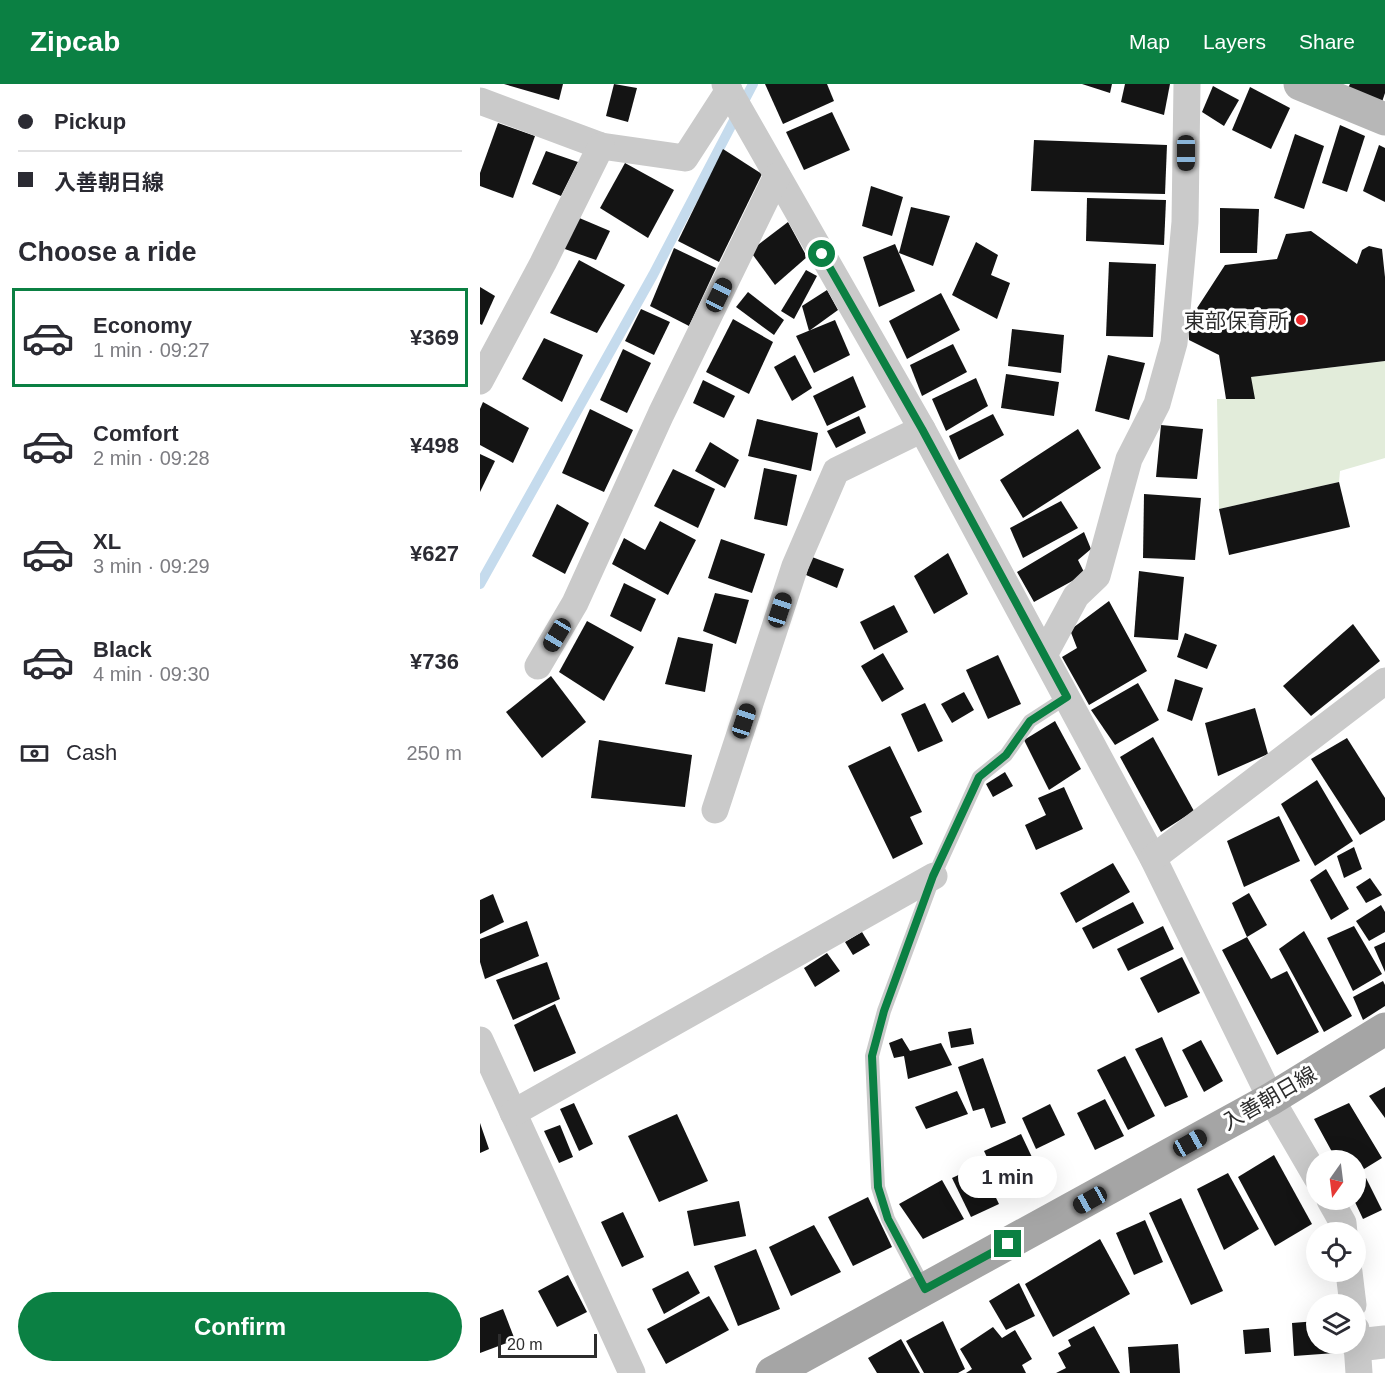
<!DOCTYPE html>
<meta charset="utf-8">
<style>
body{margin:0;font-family:Arial,"Noto Sans JP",sans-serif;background:#f2f2f3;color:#2b2b33;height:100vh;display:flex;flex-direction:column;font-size:22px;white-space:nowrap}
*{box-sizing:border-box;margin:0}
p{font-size:20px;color:#7c7c81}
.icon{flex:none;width:33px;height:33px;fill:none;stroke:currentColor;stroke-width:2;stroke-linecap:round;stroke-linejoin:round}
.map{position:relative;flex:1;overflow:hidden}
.details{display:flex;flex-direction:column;background:#fff;width:480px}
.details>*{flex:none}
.guide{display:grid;align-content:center;height:132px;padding:0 18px;background:#fff}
.needle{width:39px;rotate:194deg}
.controls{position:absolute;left:826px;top:1066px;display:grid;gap:12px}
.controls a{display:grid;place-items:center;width:60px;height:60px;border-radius:50%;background:#fff;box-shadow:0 6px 24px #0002;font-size:30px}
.scale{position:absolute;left:18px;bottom:15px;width:99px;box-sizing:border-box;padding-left:6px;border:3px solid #2d2d2d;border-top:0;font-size:16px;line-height:21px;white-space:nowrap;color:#2d2d2d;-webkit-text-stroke:4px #fff;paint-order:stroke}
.end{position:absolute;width:27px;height:27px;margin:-14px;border:8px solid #0b8043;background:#fff;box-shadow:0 0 0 3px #fff}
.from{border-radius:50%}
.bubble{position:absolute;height:42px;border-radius:21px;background:#fff;box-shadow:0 6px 24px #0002;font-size:20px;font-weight:700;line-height:42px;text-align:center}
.car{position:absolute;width:18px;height:36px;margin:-18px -9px;border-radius:8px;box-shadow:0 0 4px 2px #0007;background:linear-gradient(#222 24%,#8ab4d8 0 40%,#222 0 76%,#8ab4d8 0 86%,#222 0)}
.guide b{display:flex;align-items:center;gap:21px;height:57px;font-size:22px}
.guide b+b{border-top:2px solid #e1e1e2}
.guide i{width:15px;height:15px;background:#2b2b33}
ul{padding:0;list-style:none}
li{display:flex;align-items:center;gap:18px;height:99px;margin:0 12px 9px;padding:0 6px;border:3px solid transparent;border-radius:0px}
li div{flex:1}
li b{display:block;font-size:22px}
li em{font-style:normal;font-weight:700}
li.current{border-color:#0b8043}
li>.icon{width:54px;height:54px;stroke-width:1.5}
h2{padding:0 18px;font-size:27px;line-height:72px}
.pay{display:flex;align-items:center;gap:15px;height:66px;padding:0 18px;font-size:22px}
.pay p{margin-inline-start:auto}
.action{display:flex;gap:12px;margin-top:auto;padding:12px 18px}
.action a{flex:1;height:69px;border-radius:36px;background:#0b8043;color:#fff;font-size:24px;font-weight:700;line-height:69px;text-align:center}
header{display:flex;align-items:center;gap:36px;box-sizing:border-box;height:84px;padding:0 30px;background:#0b8043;color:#fff}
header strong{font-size:28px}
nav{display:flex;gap:33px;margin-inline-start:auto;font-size:21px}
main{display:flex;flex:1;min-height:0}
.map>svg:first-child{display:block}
</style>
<header>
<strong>Zipcab</strong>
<nav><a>Map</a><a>Layers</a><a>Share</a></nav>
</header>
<main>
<section class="details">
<div class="guide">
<b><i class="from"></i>Pickup</b>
<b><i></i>入善朝日線</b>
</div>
<h2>Choose a ride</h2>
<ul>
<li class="current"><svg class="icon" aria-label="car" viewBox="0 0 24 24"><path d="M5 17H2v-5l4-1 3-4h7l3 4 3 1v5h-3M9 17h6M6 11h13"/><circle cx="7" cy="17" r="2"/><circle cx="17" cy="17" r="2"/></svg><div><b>Economy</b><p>1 min · 09:27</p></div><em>¥369</em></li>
<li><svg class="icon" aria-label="car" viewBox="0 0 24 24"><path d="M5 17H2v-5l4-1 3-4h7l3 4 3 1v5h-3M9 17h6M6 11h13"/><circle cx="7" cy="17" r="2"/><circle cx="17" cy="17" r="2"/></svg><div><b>Comfort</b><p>2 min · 09:28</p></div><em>¥498</em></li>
<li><svg class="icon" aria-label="car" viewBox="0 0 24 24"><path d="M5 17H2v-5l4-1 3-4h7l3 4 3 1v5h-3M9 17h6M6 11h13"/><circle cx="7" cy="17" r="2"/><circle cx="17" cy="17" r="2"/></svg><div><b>XL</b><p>3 min · 09:29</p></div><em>¥627</em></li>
<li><svg class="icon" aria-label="car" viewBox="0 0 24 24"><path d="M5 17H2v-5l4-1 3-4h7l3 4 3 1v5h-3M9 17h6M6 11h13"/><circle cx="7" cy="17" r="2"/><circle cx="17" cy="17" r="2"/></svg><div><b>Black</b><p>4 min · 09:30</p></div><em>¥736</em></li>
</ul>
<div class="pay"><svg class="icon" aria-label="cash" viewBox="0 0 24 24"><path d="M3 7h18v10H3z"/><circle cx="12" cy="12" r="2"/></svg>Cash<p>250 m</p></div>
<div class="action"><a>Confirm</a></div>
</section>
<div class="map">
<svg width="905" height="1289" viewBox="0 0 905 1289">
<rect width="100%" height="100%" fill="#fff"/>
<!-- green -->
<path fill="#e2ecda" d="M905 277V374L860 387 859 398 739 425 737 315H746L771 293Z"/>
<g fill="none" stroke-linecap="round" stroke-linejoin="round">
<!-- stream -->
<path stroke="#c5dbed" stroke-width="10" d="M0 500 173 191 273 0"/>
</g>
<!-- building -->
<g fill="#141414">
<path d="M24 0H83L79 16Z"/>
<path d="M134 0 157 4 148 38 126 32Z"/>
<path d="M285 0H347L354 17 303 40Z"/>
<path d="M602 0H632L630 9Z"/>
<path d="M645 0H690L684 31 641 18Z"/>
<path d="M870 0H905V9L902 18 868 4Z"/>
<path d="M733 2 759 16 744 42 722 28Z"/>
<path d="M770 3 810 24 791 65 752 46Z"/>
<path d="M352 28 370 66 324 86 306 48Z"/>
<path d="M18 39 55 52 33 114 0 102V89Z"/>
<path d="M860 41 885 52 867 108 842 99Z"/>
<path d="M815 50 844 62 824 125 794 114Z"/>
<path d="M554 56 687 61 685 110 551 107Z"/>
<path d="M899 61 905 64V118L883 107Z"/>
<path d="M243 65 282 90 239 178 198 157Z"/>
<path d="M66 67 98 78 81 112 52 100Z"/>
<path d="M145 79 194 106 168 154 120 124Z"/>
<path d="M391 102 423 113 412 152 382 142Z"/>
<path d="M607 114 686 116 684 161 606 157Z"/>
<path d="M431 123 470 132 453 182 419 169Z"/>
<path d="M740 124 779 125 777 169H740Z"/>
<path d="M97 133 130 147 116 176 82 164Z"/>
<path d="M308 138 327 173 295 201 270 167Z"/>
<path d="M831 147 877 180 882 166 889 162 902 165 905 193V277L771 293 775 315H746L739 271 709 256 708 238 745 181 797 175 806 150Z"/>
<path d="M496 158 518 171 511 191 530 199 517 235 472 211Z"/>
<path d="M415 160 435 207 399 223 383 173Z"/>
<path d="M194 164 236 184 209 242 170 222Z"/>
<path d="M99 176 145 201 117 249 70 229Z"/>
<path d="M629 178 676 180 673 253 626 252Z"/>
<path d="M326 186 337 192 314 235 301 227Z"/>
<path d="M0 203 15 212 2 241 0 240Z"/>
<path d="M347 206 358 226 329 247 322 222Z"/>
<path d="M268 208 304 236 294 251 256 223Z"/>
<path d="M461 209 480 246 427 275 409 237Z"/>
<path d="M161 225 190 238 174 271 145 257Z"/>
<path d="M253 235 293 258 269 310 226 288Z"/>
<path d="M355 236 370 271 334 289 316 252Z"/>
<path d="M532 245 584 251 581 289 528 282Z"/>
<path d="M64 254 103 271 82 318 42 295Z"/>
<path d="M473 260 487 288 442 312 430 281Z"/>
<path d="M143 265 171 279 147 329 120 316Z"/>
<path d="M315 271 332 304 312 317 294 283Z"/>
<path d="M628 271 665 279 649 336 615 327Z"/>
<path d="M526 290 579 298 574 332 521 324Z"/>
<path d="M373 292 386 323 347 342 333 312Z"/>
<path d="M496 294 508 322 466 347 452 315Z"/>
<path d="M223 296 255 312 244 334 213 319Z"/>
<path d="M3 318 49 344 33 379 0 361V325Z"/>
<path d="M110 325 153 346 124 408 82 389Z"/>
<path d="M513 330 524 351 479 376 469 352Z"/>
<path d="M379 332 386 349 356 364 347 347Z"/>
<path d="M277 335 338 349 331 387 268 372Z"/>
<path d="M681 341 723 345 717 395 676 393Z"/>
<path d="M598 345 621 384 543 434 520 396Z"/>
<path d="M230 358 259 376 245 404 215 387Z"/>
<path d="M0 370 15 377 0 408Z"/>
<path d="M284 384 317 391 307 442 274 435Z"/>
<path d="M193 385 235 405 218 444 174 422Z"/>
<path d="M859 398 870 443 749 471 739 425Z"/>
<path d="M664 410 721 414 715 476 663 474Z"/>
<path d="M581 417 598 444 543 474 530 444Z"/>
<path d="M77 420 109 439 85 490 52 472Z"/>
<path d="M180 437 216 456 188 511 132 480 144 454 165 466Z"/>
<path d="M604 448 611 465 598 476 605 490 554 518 537 488Z"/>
<path d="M241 455 285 470 272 509 228 494Z"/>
<path d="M468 469 488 510 454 530 434 492Z"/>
<path d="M332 473 364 485 357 504 326 491Z"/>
<path d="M659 487 704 493 698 556 654 553Z"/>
<path d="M144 499 176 515 161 548 130 532Z"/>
<path d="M235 509 269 516 256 560 223 547Z"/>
<path d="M629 517 667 587 609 621 582 573 597 564 590 546Z"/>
<path d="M414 521 428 548 394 566 380 538Z"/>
<path d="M107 537 154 563 124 617 79 588Z"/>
<path d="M873 540 900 577 831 632 803 602Z"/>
<path d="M705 549 737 561 727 585 697 573Z"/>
<path d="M198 553 233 560 225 608 185 600Z"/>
<path d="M403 569 424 605 402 618 381 582Z"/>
<path d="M518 571 541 620 508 635 486 586Z"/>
<path d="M71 592 106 638 62 674 26 628Z"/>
<path d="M695 595 723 604 712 637 687 627Z"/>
<path d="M658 599 679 636 635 661 611 626Z"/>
<path d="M484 608 494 626 472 639 461 620Z"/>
<path d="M445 619 463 657 438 668 421 630Z"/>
<path d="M775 624 788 670 738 692 725 639Z"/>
<path d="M575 637 601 685 569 706 544 656Z"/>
<path d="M673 653 714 727 681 748 640 673Z"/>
<path d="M867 654 905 714V736L880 751 831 675Z"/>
<path d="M119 656 212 671 205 723 111 714Z"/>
<path d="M410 662 442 728 430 733 443 760 413 775 368 682Z"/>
<path d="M525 688 533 702 513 713 506 700Z"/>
<path d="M837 696 873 757 835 782 801 720Z"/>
<path d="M584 703 603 745 556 766 545 741 566 731 558 714Z"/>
<path d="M799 732 820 777 764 803 747 757Z"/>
<path d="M874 763 882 785 864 794 857 772Z"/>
<path d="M633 779 650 808 596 839 580 809Z"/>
<path d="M846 785 869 825 851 836 830 796Z"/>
<path d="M890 794 902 811 886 819 876 803Z"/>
<path d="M769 809 787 841 767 853 752 819Z"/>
<path d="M13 810 24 838 0 850V816Z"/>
<path d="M653 818 664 839 613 865 602 844Z"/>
<path d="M901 821 905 828V848L889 857 876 837Z"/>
<path d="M47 837 59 872 5 895 0 878V855Z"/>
<path d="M683 842 694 865 648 887 637 865Z"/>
<path d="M874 842 902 890 873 907 847 854Z"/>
<path d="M824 847 872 932 844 948 799 865Z"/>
<path d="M382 848 390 861 373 871 365 858Z"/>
<path d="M767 853 791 895 807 887 839 948 797 971 742 866Z"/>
<path d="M905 858V888L894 863Z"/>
<path d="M347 869 360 887 335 903 324 884Z"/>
<path d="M702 873 720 909 678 929 660 894Z"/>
<path d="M67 878 80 915 33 936 16 896Z"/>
<path d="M903 897 905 901V922L883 936 873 913Z"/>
<path d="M75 920 96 969 54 988 34 941Z"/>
<path d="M491 944 494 960 471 964 468 948Z"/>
<path d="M682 953 708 1013 685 1023 655 965Z"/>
<path d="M422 954 430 967 461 959 472 981 428 995 424 972 414 974 409 959Z"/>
<path d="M721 956 743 997 724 1008 702 966Z"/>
<path d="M645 972 675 1032 648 1046 617 986Z"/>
<path d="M503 974 526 1039 511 1044 504 1024 493 1027 478 983Z"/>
<path d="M905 1003V1034L889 1012Z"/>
<path d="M477 1007 488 1030 446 1045 435 1023Z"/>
<path d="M625 1015 644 1052 615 1066 597 1029Z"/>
<path d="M94 1019 113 1060 99 1067 80 1025Z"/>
<path d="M869 1019 902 1074 876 1090V1077H857L834 1035Z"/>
<path d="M570 1020 585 1051 556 1065 542 1034Z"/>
<path d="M197 1030 228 1097 179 1118 148 1052Z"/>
<path d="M0 1039 9 1065 0 1069Z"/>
<path d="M80 1041 93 1073 79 1079 64 1047Z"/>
<path d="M541 1050 559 1088 522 1105 504 1067Z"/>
<path d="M794 1071 832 1140 795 1162 758 1093Z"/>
<path d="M500 1081 519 1120 491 1133 472 1094Z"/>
<path d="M748 1089 779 1145 744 1166 717 1105Z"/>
<path d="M886 1094 902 1126 883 1135 874 1116H876V1099Z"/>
<path d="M462 1096 484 1135 443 1155 419 1120Z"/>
<path d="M388 1113 412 1163 373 1182 348 1133Z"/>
<path d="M701 1114 743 1207 711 1221 669 1129Z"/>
<path d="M259 1117 266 1152 214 1162 207 1127Z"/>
<path d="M143 1128 164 1173 142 1183 121 1138Z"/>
<path d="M665 1136 683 1178 654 1191 636 1149Z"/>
<path d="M334 1141 361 1188 311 1212 289 1163Z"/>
<path d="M620 1155 650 1210 573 1253 545 1200Z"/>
<path d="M276 1165 300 1225 258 1242 234 1182Z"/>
<path d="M208 1187 220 1209 184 1230 172 1205Z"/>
<path d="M88 1191 107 1228 77 1243 58 1207Z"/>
<path d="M539 1199 555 1232 526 1246 509 1217Z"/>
<path d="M229 1212 249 1246 186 1280 167 1245Z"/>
<path d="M23 1225 35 1256 0 1269V1234Z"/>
<path d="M463 1237 485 1285 478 1289H444L426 1257Z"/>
<path d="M837 1237V1260H854L855 1269 814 1272 812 1239Z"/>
<path d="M614 1242 640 1289H576L586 1284 578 1269 591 1262 588 1256Z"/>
<path d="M513 1243 522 1254 535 1246 552 1275 542 1281 546 1289H486L492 1285 480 1265Z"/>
<path d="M789 1244 791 1268 765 1270 763 1246Z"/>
<path d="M421 1255 440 1289H397L388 1274Z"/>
<path d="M698 1260 700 1289H650L648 1263Z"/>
</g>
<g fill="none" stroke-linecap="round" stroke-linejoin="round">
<!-- service -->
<path stroke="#cacaca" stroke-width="14" d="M445 1205 408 1135 398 1103 392 972 404 927 454 792 499 693 526 671 550 637 587 613"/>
<!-- minor -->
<g stroke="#cacaca" stroke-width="27">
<path d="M245 0 442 345 673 774 791 1015 837 1094"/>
<path d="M0 17 121 62 205 74 249 6"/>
<path d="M0 297 63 179 121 62"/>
<path d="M564 571 596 512 617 492 649 375 677 320 694 259 705 138 707 0"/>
<path d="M58 582 95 519 181 330 297 92"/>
<path d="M235 726 315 482 356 387 442 345"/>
<path d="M673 774 905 597"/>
<path d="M0 956 152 1289"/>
<path d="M33 1029 454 792"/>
<path d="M850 1116 863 1139 864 1149"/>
<path d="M869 1188 873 1221"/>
<path d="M876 1245 879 1289"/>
</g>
<!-- tertiary -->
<path stroke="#cacaca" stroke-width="33" d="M878 1261 905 1258"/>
<!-- secondary -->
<path stroke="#b7b7b7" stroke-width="33" d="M820 0 905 35"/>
<!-- primary -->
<path stroke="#a5a5a5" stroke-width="33" d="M292 1289 791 1015 905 945"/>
</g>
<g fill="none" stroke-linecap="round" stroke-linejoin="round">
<!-- route -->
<path stroke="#0b8043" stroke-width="8" d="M342 170 442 345 587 613 550 637 526 671 499 693 453 792 404 927 392 972 398 1103 408 1135 445 1205 528 1160"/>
</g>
<!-- markers -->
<circle fill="#ec272a" stroke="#fff" stroke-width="2" cx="821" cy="236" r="6"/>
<g text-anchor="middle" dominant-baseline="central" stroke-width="6" stroke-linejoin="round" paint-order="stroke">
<!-- poi labels -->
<g font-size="21" fill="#2d2d2d" stroke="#fff" text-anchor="end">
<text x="809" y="236">東部保育所</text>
</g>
<!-- street labels -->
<g font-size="21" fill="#2d2d2d" stroke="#fff">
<text transform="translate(789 1014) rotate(-30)">入善朝日線</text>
</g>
</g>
</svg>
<div class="controls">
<a><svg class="needle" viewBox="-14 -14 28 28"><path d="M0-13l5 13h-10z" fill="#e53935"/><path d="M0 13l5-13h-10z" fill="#7c7c81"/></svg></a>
<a><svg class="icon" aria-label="locate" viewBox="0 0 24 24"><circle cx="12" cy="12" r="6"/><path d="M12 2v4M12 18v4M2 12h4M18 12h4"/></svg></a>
<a><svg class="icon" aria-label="layers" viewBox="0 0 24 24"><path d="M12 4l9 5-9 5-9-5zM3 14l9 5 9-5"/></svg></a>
</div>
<div class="scale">20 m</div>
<i class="end from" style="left:342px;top:170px"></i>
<i class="end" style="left:528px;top:1160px"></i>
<div class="bubble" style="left:478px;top:1072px;width:99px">1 min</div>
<i class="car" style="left:706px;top:69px;rotate:180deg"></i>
<i class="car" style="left:239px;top:211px;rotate:26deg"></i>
<i class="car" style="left:300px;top:526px;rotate:18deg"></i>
<i class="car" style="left:77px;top:551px;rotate:211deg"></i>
<i class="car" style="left:264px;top:637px;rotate:18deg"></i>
<i class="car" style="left:710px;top:1059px;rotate:61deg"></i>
<i class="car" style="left:610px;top:1116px;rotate:241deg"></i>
</div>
</main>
